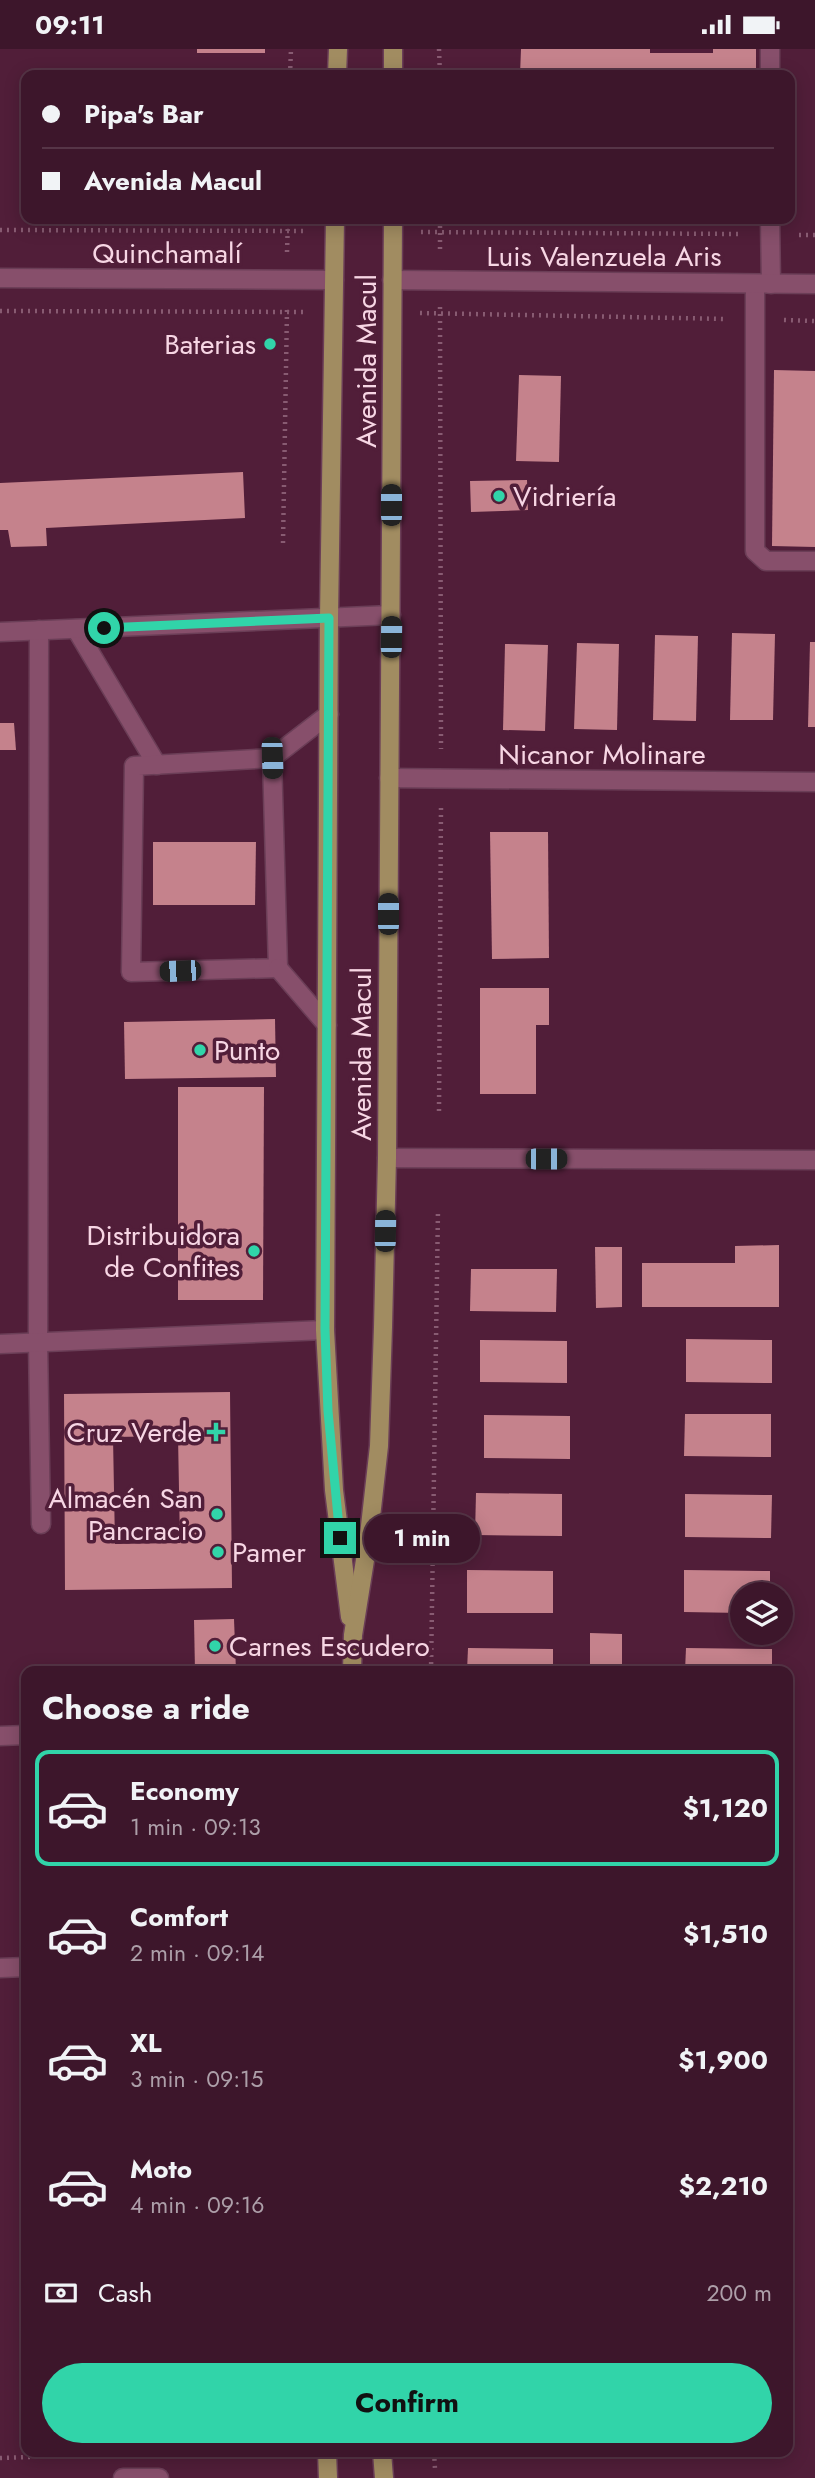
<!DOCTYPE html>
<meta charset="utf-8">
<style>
body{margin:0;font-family:Jost,sans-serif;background:#482337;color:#f1f3f6;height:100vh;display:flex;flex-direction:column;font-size:26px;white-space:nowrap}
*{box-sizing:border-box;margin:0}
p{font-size:23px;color:#ad9fa9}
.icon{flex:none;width:38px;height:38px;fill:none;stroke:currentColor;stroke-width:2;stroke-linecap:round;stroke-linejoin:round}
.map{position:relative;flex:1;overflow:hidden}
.side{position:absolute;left:21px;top:1617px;width:772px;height:791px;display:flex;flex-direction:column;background:#3d162b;border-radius:14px;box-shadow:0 4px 18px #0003,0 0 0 2px #563547}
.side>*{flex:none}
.banner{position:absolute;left:21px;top:21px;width:774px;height:154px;border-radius:14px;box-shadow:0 4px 18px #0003,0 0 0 2px #563547;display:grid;align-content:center;height:154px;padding:0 21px;background:#3d162b}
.buttons{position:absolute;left:730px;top:1533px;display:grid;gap:14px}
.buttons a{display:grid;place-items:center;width:63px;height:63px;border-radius:50%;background:#3d162b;box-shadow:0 4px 18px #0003,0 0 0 2px #563547;font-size:35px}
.end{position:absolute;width:32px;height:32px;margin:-16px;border:9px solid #31d4a9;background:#111;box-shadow:0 0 0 4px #111}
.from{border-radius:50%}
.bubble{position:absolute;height:49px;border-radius:24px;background:#3d162b;box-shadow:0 4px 18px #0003,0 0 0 2px #563547;font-size:23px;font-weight:700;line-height:49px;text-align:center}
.car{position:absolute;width:21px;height:42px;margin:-21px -10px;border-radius:9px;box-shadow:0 0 5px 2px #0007;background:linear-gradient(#222 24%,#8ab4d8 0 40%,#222 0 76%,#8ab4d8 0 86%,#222 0)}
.banner b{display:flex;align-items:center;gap:24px;height:66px;font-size:26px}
.banner b+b{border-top:2px solid #563547}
.banner i{width:18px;height:18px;background:#f1f3f6}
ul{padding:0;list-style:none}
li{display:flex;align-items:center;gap:21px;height:116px;margin:0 14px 10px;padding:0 7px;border:4px solid transparent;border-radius:14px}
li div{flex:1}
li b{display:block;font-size:26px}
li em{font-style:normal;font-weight:700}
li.current{border-color:#31d4a9}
li>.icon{width:63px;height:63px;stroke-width:1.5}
h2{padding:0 21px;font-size:32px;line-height:84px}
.pay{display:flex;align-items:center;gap:18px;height:77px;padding:0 21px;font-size:26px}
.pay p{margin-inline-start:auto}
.button{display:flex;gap:14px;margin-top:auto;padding:14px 21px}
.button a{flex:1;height:80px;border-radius:42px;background:#31d4a9;color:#111;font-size:28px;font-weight:700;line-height:80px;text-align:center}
.status{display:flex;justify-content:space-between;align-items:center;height:49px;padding:0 35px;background:#3d162b;direction:ltr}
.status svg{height:19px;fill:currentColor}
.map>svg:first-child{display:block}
</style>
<div class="status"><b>09:11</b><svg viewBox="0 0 49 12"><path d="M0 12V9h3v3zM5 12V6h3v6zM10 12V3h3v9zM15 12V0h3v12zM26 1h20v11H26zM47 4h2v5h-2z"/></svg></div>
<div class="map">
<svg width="815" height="2429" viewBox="0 0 815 2429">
<rect width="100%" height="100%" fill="#511e39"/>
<!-- building -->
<g fill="#c5828c" fill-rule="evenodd">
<rect x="197" y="0" width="68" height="4"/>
<path d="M521 0H650V4H713V0H756V26H520Z"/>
<path d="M774 321 815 322V498L772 497Z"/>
<path d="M519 326 561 327 559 413 516 412Z"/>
<path d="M243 423 245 469 46 479 47 497 11 498 8 481H0V434Z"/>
<path d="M527 431 528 461 471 463 470 432Z"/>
<path d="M732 584 775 585 773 671H730Z"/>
<path d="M655 586 698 587 696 672 653 671Z"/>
<path d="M810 593H815V678H808Z"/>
<path d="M577 594 619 595 617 681 574 680Z"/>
<path d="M505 595 548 596 545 682 503 681Z"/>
<path d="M0 674H14L16 701H0Z"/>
<path d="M490 783H548L549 909 492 910Z"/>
<path d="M153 793H256L255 856H153Z"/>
<path d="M480 939H549V976H536V1045H480Z"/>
<path d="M275 970 276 1028 125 1030 124 973Z"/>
<path d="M178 1038H264L263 1251H178Z"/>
<path d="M779 1196V1258H642V1214H735V1197Z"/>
<path d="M595 1198H622V1258L596 1259Z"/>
<path d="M471 1220H557L556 1263 470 1262Z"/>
<path d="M686 1290 772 1291V1334L686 1333Z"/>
<path d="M480 1291 567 1292V1334L480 1333Z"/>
<path d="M230 1343 232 1539 65 1541 64 1345ZM178 1387 180 1494 115 1495 113 1388Z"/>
<path d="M685 1365H771V1408L684 1407Z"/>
<path d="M484 1366 570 1367V1410L484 1409Z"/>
<path d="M476 1444 562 1445V1487L475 1486Z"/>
<path d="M685 1445 772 1446 771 1489 685 1488Z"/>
<path d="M467 1521 553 1522V1564H467Z"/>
<path d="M684 1521 770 1522V1545H742V1564L684 1563Z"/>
<path d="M234 1570 236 1622H195L194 1571Z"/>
<path d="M590 1584 622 1585V1622H590Z"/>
<path d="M468 1599 553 1600V1622H467Z"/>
<path d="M686 1599 772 1600V1622H685Z"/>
</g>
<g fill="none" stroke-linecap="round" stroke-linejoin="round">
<!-- service casing -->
<g stroke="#6b3e57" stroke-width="21">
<g id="service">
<path d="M770 0V26"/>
<path d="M770 170 771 235"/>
<path d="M755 235V502L766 512H815"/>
<path d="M76 580 157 716"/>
<path d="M272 709 278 919 131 923 134 717Z"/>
<path d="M272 709 329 665"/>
<path d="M278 919 327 976"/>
</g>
</g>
<!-- minor casing -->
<g stroke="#6b3e57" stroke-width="21">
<g id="minor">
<path d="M0 229 334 231"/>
<path d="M39 581 38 1294 41 1475"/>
<path d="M389 729 815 733"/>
<path d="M0 1295 325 1281"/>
<path d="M0 1687 26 1686"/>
<path d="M0 1919 26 1918"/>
</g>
</g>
<!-- tertiary casing -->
<g stroke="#6b3e57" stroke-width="21">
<g id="tertiary">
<path d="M392 231 815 235"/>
<path d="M387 1109 815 1111"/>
<path d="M123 2429H159"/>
</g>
</g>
<!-- secondary casing -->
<g stroke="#6b3e57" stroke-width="21">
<path id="secondary" d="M0 583 391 566"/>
</g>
<!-- primary casing -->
<g stroke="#6b3e57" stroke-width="21">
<g id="primary">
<path d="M337 26 338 0"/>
<path d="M393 26V0"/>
<path d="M335 170 329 569 325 1281 334 1441 350 1568"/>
<path d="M352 1622 353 1586 369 1486 379 1397 383 1278 387 1109 393 170"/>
<path d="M327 2403 328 2429"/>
<path d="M382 2403 384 2429"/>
</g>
</g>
<!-- path -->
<g stroke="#885b72" stroke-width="4.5" stroke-dasharray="2 5" stroke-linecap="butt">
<path d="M439 0 440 26"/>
<path d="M290 26 291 0"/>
<path d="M440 170V203"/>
<path d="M0 181 307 182"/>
<path d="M421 183 742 185"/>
<path d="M799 186H815"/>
<path d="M287 203 288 170"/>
<path d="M440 258 441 700"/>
<path d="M0 262 305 263"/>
<path d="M420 264 727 270"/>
<path d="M784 271 815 272"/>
<path d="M283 494 287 261"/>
<path d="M439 1062 441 758"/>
<path d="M431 1622 438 1160"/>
<path d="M434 2403 435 2420"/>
<path d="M0 2409 107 2405"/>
</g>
<!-- service -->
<use href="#service" stroke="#874f6b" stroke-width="18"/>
<!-- minor -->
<use href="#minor" stroke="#874f6b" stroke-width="18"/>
<!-- tertiary -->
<use href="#tertiary" stroke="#874f6b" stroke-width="18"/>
<!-- secondary -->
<use href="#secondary" stroke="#874f6b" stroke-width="18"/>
<!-- primary -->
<use href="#primary" stroke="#a18c61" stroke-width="18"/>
</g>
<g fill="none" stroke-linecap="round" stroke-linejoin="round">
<!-- route -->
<path stroke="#31d4a9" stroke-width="9" d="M104 579 329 569 325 1281 328 1362 340 1489"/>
</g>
<!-- markers -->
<g fill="#31d4a9" stroke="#511e39" stroke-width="2.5">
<circle cx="270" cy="295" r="7"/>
<circle cx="499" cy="447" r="7"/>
<circle cx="200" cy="1001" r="7"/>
<circle cx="254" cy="1202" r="7"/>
<path d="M212.5 1372.5h7v7h7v7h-7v7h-7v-7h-7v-7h7z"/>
<circle cx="217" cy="1465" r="7"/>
<circle cx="218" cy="1503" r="7"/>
<circle cx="215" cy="1597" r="7"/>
</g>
<g text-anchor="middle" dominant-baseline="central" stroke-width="7" stroke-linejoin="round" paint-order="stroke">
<!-- street labels -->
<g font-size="28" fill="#f7d6e4" stroke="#511e39">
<text x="167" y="204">Quinchamalí</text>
<text x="604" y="207">Luis Valenzuela Aris</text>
<text transform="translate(366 312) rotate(-90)">Avenida Macul</text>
<text x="602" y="705">Nicanor Molinare</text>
<text transform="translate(361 1005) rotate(-90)">Avenida Macul</text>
</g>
<!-- poi labels -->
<g font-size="28" fill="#f7d6e4" stroke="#511e39" text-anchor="end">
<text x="256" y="295">Baterias</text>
<text x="513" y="447" text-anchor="start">Vidriería</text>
<text x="214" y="1001" text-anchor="start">Punto</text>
<text x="240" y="1186">Distribuidora<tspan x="240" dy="32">de Confites</tspan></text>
<text x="202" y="1383">Cruz Verde</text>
<text x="203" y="1449">Almacén San<tspan x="203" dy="32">Pancracio</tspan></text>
<text x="232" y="1503" text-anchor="start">Pamer</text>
<text x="229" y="1597" text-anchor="start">Carnes Escudero</text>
</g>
</g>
</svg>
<div class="buttons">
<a><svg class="icon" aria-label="layers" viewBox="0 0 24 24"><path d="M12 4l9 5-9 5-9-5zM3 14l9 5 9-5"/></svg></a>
</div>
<i class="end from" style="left:104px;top:579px"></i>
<i class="end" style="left:340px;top:1489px"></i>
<div class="bubble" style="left:364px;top:1465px;width:116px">1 min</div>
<i class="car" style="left:391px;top:456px;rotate:0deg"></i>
<i class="car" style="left:391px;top:588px;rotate:1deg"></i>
<i class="car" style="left:272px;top:709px;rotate:178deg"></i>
<i class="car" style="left:388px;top:865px;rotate:0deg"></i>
<i class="car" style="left:180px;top:922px;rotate:268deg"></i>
<i class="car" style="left:546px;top:1110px;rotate:90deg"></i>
<i class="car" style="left:385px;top:1182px;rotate:1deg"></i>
<div class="banner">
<b><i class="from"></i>Pipa's Bar</b>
<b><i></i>Avenida Macul</b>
</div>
<section class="side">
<h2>Choose a ride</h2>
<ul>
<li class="current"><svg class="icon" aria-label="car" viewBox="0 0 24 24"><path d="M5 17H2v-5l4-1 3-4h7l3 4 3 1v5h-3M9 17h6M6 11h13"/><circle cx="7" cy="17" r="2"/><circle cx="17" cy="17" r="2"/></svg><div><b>Economy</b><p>1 min · 09:13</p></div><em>$1,120</em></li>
<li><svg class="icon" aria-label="car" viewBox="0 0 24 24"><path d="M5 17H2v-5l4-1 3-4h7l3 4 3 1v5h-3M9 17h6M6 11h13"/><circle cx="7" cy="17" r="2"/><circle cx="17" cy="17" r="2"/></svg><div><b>Comfort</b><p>2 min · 09:14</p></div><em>$1,510</em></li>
<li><svg class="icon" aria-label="car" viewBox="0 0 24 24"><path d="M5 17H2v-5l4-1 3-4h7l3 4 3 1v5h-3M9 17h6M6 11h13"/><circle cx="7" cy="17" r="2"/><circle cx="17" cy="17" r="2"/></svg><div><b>XL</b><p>3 min · 09:15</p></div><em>$1,900</em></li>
<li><svg class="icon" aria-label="car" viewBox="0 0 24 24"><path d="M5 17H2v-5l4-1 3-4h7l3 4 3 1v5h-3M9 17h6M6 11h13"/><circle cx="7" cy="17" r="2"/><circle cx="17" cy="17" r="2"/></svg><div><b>Moto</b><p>4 min · 09:16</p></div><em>$2,210</em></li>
</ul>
<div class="pay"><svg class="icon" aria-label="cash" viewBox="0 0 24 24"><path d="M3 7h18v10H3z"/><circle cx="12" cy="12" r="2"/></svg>Cash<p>200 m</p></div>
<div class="button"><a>Confirm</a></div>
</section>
</div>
